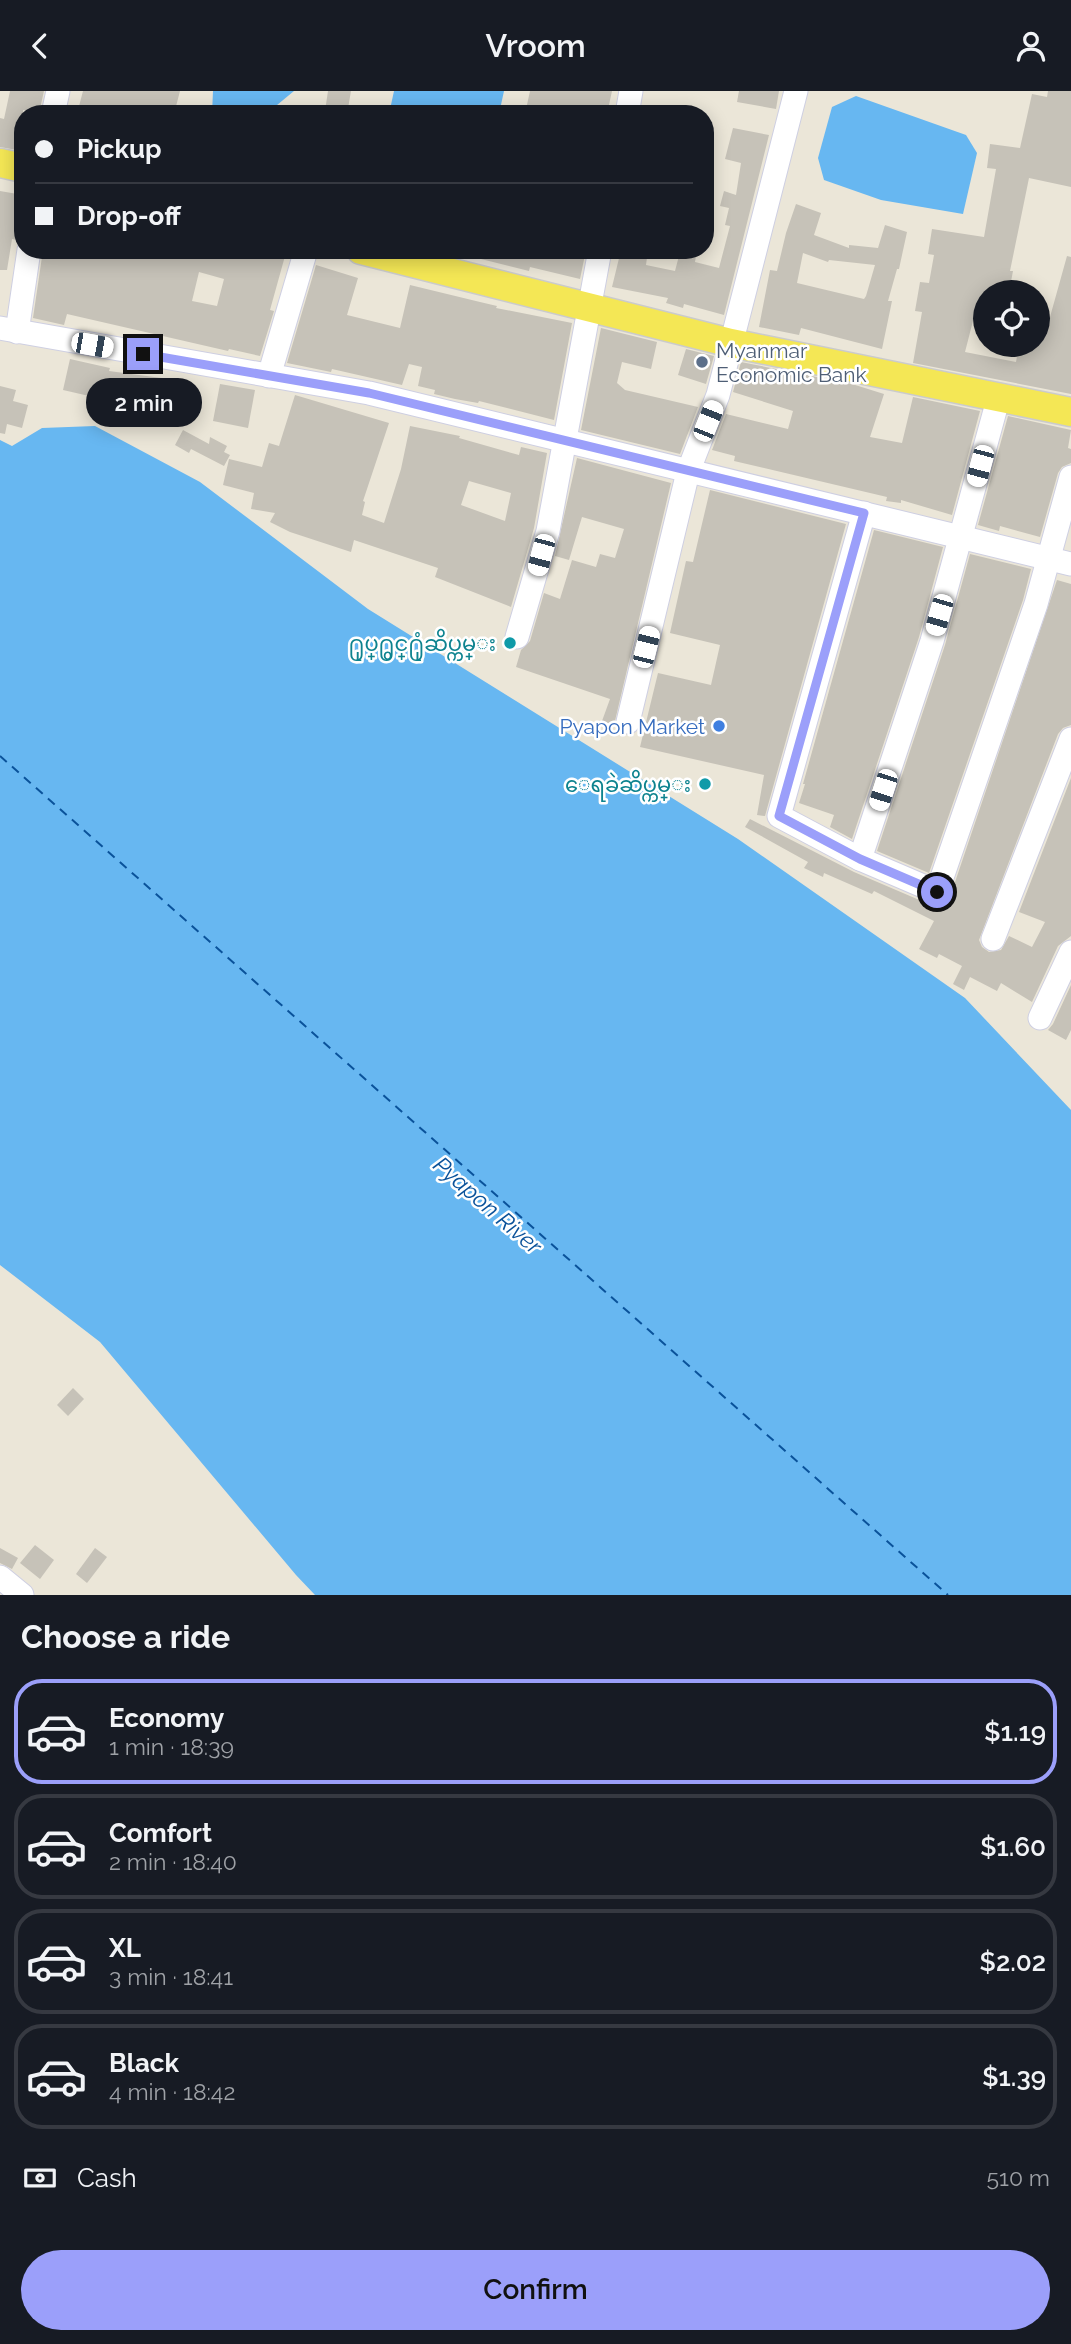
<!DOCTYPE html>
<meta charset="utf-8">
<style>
body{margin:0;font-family:Raleway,"Noto Sans Myanmar",sans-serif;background:#242831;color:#f1f3f6;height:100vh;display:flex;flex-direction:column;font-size:26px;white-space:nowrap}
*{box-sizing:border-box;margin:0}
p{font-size:23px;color:#9ea1a6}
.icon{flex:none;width:38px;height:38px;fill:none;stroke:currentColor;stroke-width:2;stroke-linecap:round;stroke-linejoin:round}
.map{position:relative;height:1504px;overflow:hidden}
.panel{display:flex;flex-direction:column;background:#171b24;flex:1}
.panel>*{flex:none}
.banner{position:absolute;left:14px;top:14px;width:700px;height:154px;border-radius:28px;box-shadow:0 4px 18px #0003;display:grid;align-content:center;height:154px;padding:0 21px;background:#171b24}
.controls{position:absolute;left:973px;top:189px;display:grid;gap:14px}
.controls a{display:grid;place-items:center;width:77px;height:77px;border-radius:50%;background:#171b24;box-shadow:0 4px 18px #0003;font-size:35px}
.end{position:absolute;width:32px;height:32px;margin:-16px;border:9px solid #9b9ffa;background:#111;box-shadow:0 0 0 4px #111}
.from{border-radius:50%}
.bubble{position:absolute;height:49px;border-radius:24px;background:#171b24;box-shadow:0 4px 18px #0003;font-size:23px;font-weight:600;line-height:49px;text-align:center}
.car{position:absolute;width:21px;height:42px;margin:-21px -10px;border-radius:9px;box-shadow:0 0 5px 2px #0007;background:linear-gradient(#fff 24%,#345 0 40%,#fff 0 76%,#345 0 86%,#fff 0)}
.banner b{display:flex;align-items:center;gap:24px;height:66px;font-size:26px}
.banner b+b{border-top:2px solid #363941}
.banner i{width:18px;height:18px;background:#f1f3f6}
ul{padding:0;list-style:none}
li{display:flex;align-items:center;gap:21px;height:105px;margin:0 14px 10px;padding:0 7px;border:4px solid #363941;border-radius:28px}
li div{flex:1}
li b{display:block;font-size:26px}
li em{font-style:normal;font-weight:600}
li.selected{border-color:#9b9ffa}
li>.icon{width:63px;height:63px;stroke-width:1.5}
h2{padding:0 21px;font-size:32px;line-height:84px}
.pay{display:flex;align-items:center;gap:18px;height:77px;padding:0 21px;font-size:26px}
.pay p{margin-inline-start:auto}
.cta{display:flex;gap:14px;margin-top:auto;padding:14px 21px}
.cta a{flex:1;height:80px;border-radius:42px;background:#9b9ffa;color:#111;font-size:28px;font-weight:600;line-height:80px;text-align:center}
header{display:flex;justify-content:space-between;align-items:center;height:91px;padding:0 21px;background:#171b24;font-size:32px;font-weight:600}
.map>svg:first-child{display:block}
</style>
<header><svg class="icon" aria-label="back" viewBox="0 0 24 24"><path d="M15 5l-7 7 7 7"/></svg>Vroom<svg class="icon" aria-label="person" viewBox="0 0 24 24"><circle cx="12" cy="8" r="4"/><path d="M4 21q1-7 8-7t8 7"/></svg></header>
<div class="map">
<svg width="1071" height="1504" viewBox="0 0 1071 1504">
<rect width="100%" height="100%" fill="#ebe6d8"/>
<!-- water -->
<g fill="#67b7f1">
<path d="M213 0H294L271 19 272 23H212Z"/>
<path d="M394 0H504L499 23H389Z"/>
<path d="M856 5 966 44 977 62 963 123 881 109 824 89 818 67 832 16Z"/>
<path d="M95 335 200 391 368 518 738 748 965 907 1071 1019V1504H315L296 1484 100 1251 0 1174V349L12 355 42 337Z"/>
</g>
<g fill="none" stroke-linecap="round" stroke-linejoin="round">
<!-- ferry -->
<path stroke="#0a529a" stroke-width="2" stroke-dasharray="9 7" stroke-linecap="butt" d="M0 665 948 1504"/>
</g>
<!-- building -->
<g fill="#c6c2b8" fill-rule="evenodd">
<path d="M10 0H44L39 22 23 19V60L0 56V27L4 28Z"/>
<path d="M83 0H180L174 23H138L122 19 121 23H77Z"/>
<path d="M328 0H351L347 23 325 20Z"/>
<path d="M530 0H612L607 23H525Z"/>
<path d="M739 0H779L776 18 737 11Z"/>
<path d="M1048 0H1071V96L1029 87 1010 180H1013L1009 201H985V225L975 222 965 261 1016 271 1019 254H1038V223L1050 226 1067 165 1071 166V303L913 272 922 221 915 220 920 191 929 192 934 164 928 163 932 138 984 146 996 78 987 77 990 53 1020 57 1032 3 1047 6Z"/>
<path d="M733 37 769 44 724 224 684 213 683 217 666 212 668 207 612 196 621 159H648L646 174 675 180 680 161 696 165 695 171 719 177 730 135 725 134 729 117 720 115 724 100 736 104 741 72 725 68Z"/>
<path d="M0 100 23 104V122L17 149 12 148 7 179H0Z"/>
<path d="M796 113 821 122 814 144 849 157V154L878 157 885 134 907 141 899 178H897L888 210H892L882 258 801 237 799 244 759 236 770 179 777 180 786 142ZM803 162 828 171 829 169 875 174 866 205 864 208 797 192Z"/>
<path d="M43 159H262L285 165 270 219 274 220 260 265 229 258 228 260 67 223 64 234 33 227ZM199 181 224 188 217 215 192 210Z"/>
<path d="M469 159H586L580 188 530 176 529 180 469 165Z"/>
<path d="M316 174 358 187 347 224 400 237 410 194 480 211 497 215 496 217 572 232 554 329 479 310 478 312 455 308 434 303 435 299 418 295 422 276 409 273 402 294 332 278 331 281 287 272Z"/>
<path d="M601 237 657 251 651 278 622 271 617 292 625 299 698 316 680 363 581 339Z"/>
<path d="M686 258 714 265 706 293 678 284Z"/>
<path d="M70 268 110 277 109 280 169 288 165 321 110 313 111 310 63 299Z"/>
<path d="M741 271 852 293 884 303 870 346 902 352 913 306 980 320 952 424 901 409V412L886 410 887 406 734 370 735 365 712 359 726 323 788 338 793 320 733 301Z"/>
<path d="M220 293 255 299 248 337 213 330Z"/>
<path d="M0 295 16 299 13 310 28 314 22 337 7 333 5 343 0 342Z"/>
<path d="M295 304 389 332 363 410 365 411 362 424 384 432 401 378 410 335 460 345 459 347 519 364 521 356 547 362 534 437 511 516 435 486 438 477 354 449 351 461 290 441 270 431 275 422 251 418 254 402 223 394 229 368 262 376 269 352 279 355ZM469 390 511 402 505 430 461 414Z"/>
<path d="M1008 325 1071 339 1068 357 1071 358V372L1062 376 1058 382 1040 446 1000 435 999 440 978 434Z"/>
<path d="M183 339 209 353 210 346 227 355 224 361 230 364 224 375 191 358 189 362 175 354Z"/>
<path d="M577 367 671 392 614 634 602 630 610 608 516 576 521 559 530 550 544 502 560 508 572 469 596 476 600 463 615 467 624 438 582 426 569 469 555 465Z"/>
<path d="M710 399 846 433 765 725 757 724 764 684 640 656 658 582 711 594 720 554 670 542 686 470 693 471Z"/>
<path d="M874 439 943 456 919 546 852 748 830 736 834 724 799 712 805 693H803Z"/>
<path d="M970 463 1031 478 1023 509 929 782 877 760 945 554Z"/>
<path d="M1057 489 1071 493V634L1063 637 1058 643 979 849 982 856 989 861 1001 859 1009 845 1032 856 1045 831 1019 821 1071 687V845L1058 855 1032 911 1001 892 997 900 970 886 964 899 953 893 962 875 939 863 937 867 919 858 934 830 874 800 872 803 824 782 823 786 804 777 808 771 745 736 750 728 854 781 931 814 938 815 945 812 950 806Z"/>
<path d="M1071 894V939L1066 949 1048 939 1053 933Z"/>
<path d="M73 1297 84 1308 68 1325 57 1314Z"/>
<path d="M35 1454 54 1469 40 1488 20 1472Z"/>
<path d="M0 1457 18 1467 12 1478 0 1472Z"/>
<path d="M95 1457 107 1466 87 1492 76 1483Z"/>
</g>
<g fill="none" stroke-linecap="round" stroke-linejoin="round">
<!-- minor casing -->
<g stroke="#cecfe2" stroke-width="25">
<g id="minor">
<path d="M53 23 58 0"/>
<path d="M627 23 631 0"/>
<path d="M0 237 369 302 1071 473"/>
<path d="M17 241 29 159"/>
<path d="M269 285 306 159"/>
<path d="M864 422 779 725 860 768 937 801 1036 513 1071 386"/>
<path d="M517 546 548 440 600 159"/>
<path d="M628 631 688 381 718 304 796 0"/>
<path d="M860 768 932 550 999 305"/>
<path d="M993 848 1071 648"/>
<path d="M1040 927 1071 861"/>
<path d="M0 1486 22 1504"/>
</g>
</g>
<!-- major casing -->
<g stroke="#cbcbcb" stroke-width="31">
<g id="major">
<path d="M0 72 23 77"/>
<path d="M361 159 731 252 1071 321"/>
</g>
</g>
<!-- minor -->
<use href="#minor" stroke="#fff" stroke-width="23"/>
<!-- major -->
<use href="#major" stroke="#f4e755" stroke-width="28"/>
</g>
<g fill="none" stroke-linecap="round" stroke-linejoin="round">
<!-- route -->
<path stroke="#9b9ffa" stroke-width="9" d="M143 263 369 302 864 422 779 725 860 768 937 801"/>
</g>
<!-- markers -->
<circle fill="#5c6f8a" stroke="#fff" stroke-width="2.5" cx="702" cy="271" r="7"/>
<g fill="#0f9aa8" stroke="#fff" stroke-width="2.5">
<circle cx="510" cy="552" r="7"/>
<circle cx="705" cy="693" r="7"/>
</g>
<circle fill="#3f7fe0" stroke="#fff" stroke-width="2.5" cx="719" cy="635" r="7"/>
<g text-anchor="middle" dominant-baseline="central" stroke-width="5" stroke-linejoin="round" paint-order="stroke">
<!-- service labels -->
<g font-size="21" fill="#4e5e75" stroke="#fff" text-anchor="start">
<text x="716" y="259">Myanmar<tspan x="716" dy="24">Economic Bank</tspan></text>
</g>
<!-- culture labels -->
<g font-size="21" fill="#0d838f" stroke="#fff" text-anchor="end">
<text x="496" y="552">႐ုပ္႐ွင္႐ုံဆိပ္ကမ္း</text>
<text x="691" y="693">ေရခဲဆိပ္ကမ္း</text>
</g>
<!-- shop labels -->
<g font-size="21" fill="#366cbe" stroke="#fff" text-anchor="end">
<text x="705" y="635">Pyapon Market</text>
</g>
<!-- water labels -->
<g font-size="23" font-style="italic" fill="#0a529a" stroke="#fff">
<text transform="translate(488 1114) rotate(41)">Pyapon River</text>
</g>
</g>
</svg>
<div class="controls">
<a><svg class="icon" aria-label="locate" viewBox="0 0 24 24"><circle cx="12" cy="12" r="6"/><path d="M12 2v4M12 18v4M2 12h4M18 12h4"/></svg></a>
</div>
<i class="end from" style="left:937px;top:801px"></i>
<i class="end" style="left:143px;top:263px"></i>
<div class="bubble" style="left:86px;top:287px;width:116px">2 min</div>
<i class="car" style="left:92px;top:254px;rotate:100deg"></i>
<i class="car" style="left:708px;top:330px;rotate:22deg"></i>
<i class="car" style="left:980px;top:375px;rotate:195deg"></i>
<i class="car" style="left:541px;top:464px;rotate:195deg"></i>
<i class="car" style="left:939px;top:524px;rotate:196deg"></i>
<i class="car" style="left:646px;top:556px;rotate:14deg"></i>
<i class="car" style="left:883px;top:699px;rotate:198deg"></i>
<div class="banner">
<b><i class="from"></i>Pickup</b>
<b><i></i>Drop-off</b>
</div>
</div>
<section class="panel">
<h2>Choose a ride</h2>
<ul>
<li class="selected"><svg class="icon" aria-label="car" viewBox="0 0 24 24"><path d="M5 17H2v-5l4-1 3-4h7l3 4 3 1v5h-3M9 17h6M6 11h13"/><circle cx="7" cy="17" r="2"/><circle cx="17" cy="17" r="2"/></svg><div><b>Economy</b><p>1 min · 18:39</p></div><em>$1.19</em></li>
<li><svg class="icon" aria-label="car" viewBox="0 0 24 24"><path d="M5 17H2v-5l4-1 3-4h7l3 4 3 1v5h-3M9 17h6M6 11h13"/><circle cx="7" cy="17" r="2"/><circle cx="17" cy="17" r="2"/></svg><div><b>Comfort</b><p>2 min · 18:40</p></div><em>$1.60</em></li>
<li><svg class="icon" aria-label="car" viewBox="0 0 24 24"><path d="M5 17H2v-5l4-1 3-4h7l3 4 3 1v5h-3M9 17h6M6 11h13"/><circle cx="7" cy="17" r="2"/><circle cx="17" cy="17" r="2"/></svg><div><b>XL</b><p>3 min · 18:41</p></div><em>$2.02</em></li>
<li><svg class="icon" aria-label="car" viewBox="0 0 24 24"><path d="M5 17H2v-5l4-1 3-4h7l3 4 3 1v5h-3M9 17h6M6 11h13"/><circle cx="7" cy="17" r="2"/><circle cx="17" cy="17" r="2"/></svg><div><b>Black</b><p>4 min · 18:42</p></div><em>$1.39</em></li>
</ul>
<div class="pay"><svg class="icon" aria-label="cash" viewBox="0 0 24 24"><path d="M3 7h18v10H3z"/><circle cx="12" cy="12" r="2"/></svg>Cash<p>510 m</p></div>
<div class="cta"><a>Confirm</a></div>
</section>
